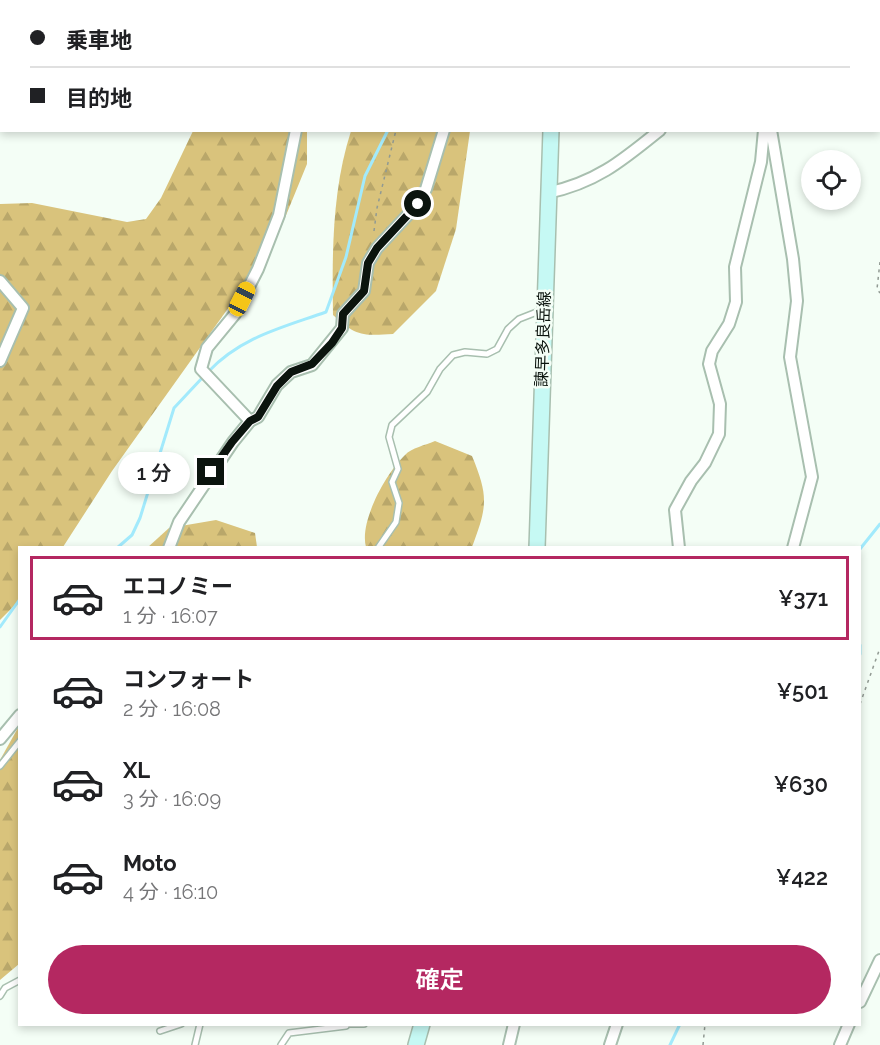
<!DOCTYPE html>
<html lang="ja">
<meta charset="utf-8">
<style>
body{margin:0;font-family:Raleway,"Noto Sans JP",sans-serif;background:#f6f6f6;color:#202124;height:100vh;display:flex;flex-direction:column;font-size:22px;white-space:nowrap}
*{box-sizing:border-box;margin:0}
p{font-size:20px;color:#757577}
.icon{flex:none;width:33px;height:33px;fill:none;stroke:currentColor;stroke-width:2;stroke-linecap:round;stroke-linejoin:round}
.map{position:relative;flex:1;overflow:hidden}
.sheet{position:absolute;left:18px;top:546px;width:843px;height:480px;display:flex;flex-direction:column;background:#fff;border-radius:0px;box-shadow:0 3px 9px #0003}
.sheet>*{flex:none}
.hud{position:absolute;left:0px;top:0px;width:880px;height:132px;box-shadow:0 3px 9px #0003;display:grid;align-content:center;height:132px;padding:0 30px;background:#fff}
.controls{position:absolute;left:801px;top:150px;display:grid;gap:12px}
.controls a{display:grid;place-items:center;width:60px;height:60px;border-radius:50%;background:#fff;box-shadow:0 3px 9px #0003;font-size:30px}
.end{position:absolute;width:27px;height:27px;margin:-14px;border:8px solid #0b140e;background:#fff;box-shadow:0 0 0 3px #fff}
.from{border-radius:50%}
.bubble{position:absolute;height:42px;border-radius:21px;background:#fff;box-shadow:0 3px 9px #0003;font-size:20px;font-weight:600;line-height:42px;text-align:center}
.car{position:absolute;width:18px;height:36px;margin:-18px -9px;border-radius:8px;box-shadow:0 0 4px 2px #0007;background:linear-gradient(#f5c518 24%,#345 0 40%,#f5c518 0 76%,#345 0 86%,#f5c518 0)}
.hud b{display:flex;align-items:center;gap:21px;height:57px;font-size:22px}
.hud b+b{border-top:2px solid #e0e0e0}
.hud i{width:15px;height:15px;background:#202124}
ul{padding:10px 0 0;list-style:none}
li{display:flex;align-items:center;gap:18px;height:84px;margin:0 12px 9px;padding:0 18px;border:3px solid transparent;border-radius:0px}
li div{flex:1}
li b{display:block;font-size:22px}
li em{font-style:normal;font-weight:600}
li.on{border-color:#b42861}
li>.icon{width:54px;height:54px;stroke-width:1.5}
.primary-button{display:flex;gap:12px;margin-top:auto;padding:12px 30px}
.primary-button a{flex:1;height:69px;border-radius:36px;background:#b42861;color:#fff;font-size:24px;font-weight:600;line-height:69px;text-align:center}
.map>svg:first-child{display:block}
</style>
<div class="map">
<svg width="880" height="1045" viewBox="0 0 880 1045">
<defs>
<pattern id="forest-firs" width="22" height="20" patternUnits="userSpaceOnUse" patternTransform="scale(1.5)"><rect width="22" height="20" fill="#d9c37c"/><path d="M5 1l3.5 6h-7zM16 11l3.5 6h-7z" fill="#b9a76a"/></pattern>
</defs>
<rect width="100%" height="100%" fill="#f4fef6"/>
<!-- forest -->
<g fill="url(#forest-firs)">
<path d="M34 0H304V1L37 2Z"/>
<path d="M386 0H526L386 2Z"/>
<path d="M193 131H307V164L280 230 229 307 112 471 63 547 20 548 19 601 0 620V204L32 203 127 222 146 219 161 198Z"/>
<path d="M351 131H470L456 229 436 291 393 334C363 336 355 336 333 315 332 253 332 190 351 131Z"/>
<path d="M435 441 472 456C489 497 487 507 472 547H366C359 522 386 473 405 455 411 448 426 445 435 441Z"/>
<path d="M216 520 255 533 257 547 147 548 169 528Z"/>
<path d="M19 726V964L0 980V760Z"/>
</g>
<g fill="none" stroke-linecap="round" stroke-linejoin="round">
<!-- stream -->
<g stroke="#a2eafc" stroke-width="3">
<path d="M409 2 410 0"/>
<path d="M208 372C241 337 281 328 326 312L346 257 365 176 388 130"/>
<path d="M117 548 132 535 140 518 174 408 203 377"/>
<path d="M860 549 880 524"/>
<path d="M0 627 20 599"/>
<path d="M860 645V654"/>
<path d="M670 1045 680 1024"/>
</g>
<!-- service casing -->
<g stroke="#a8bfaf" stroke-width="8">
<g id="service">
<path d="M378 548 396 522 399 503 392 482 398 469 389 437 392 425 427 392 440 369 453 355 465 352 487 354 497 349 508 329 519 319 542 310"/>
<path d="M0 766 20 741"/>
<path d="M0 996 5 988 20 980"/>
<path d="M345 1024H364"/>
<path d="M160 1031 181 1024"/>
<path d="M195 1045 200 1024"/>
<path d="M281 1045 289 1033 346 1026"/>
</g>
</g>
<!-- minor casing -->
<g stroke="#a8bfaf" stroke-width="14">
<g id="minor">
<path d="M38 2 39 0"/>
<path d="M315 2V0"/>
<path d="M479 2 480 0"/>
<path d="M0 51H2"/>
<path d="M0 74 2 71"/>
<path d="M771 130 793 259 797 301 790 357 812 477 793 548"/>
<path d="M547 193C596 183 623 160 660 130"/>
<path d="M0 281 23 308 0 361"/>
<path d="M250 421 201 369 207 348 235 314 258 269 279 215 296 130"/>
<path d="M169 548 179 522 233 442 250 421 258 417 277 385 291 372 312 365 342 328 343 314 364 291 368 263 377 248 418 204 426 189 444 130"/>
<path d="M679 548 675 510 691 481 705 463 719 434 720 404 709 364 712 351 729 324 736 302 735 267 761 162 764 130"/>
<path d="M0 739 20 715"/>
<path d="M860 1002 880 960"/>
<path d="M509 1045 514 1024"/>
<path d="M610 1045 617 1024"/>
<path d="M840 1045 849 1024"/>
</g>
</g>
<!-- secondary casing -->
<g stroke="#a8bfaf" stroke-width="18">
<g id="secondary">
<path d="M606 2 607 0"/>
<path d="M537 548 551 130"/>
<path d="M416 1045 422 1024"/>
</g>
</g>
<!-- path -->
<g stroke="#919a93" stroke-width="1.5" stroke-dasharray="3 4.5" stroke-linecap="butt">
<path d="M429 2 430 0"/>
<path d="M374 231 377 208 396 130"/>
<path d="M880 262 877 289 880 293"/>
<path d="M860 704 880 648"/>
<path d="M703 1045 705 1024"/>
</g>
<!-- service -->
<use href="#service" stroke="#fff" stroke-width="5"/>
<!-- minor -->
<use href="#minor" stroke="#fff" stroke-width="10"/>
<!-- secondary -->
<use href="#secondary" stroke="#c6f9f4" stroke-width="15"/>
</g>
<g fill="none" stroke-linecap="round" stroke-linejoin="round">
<!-- route -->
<path stroke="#0b140e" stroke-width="8" d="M211 472 232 442 250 421 258 417 277 386 291 372 312 364 332 343 342 328 343 314 364 291 368 263 377 248 418 204"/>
</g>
<g text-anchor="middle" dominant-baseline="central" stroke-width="5" stroke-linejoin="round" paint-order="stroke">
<!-- street labels -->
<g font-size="16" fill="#0b140e" stroke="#f4fef6">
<text transform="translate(543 339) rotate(-88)">諫早多良岳線</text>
</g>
</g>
</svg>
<div class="controls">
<a><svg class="icon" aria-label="locate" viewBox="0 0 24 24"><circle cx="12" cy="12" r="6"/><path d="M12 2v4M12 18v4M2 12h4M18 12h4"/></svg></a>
</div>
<i class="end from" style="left:418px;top:204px"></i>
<i class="end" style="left:211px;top:472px"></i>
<div class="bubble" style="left:118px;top:452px;width:72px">1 分</div>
<i class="car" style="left:242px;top:299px;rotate:27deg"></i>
<div class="hud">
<b><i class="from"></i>乗車地</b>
<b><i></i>目的地</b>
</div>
<section class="sheet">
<ul>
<li class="on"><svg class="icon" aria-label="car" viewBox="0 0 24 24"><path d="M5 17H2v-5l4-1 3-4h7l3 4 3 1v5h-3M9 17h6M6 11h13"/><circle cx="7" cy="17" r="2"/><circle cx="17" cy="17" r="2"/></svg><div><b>エコノミー</b><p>1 分 · 16:07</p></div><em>¥371</em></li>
<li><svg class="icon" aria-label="car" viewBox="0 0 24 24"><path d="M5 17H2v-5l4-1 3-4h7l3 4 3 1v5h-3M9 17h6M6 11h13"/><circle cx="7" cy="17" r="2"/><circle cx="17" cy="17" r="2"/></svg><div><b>コンフォート</b><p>2 分 · 16:08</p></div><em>¥501</em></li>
<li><svg class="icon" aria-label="car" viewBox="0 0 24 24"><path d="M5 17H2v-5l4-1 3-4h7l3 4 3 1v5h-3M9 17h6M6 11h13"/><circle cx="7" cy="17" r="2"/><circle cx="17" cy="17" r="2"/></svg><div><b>XL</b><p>3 分 · 16:09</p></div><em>¥630</em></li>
<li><svg class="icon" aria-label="car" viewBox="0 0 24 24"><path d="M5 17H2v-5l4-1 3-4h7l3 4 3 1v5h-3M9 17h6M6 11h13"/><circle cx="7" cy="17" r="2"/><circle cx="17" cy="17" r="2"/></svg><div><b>Moto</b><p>4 分 · 16:10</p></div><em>¥422</em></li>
</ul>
<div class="primary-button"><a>確定</a></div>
</section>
</div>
